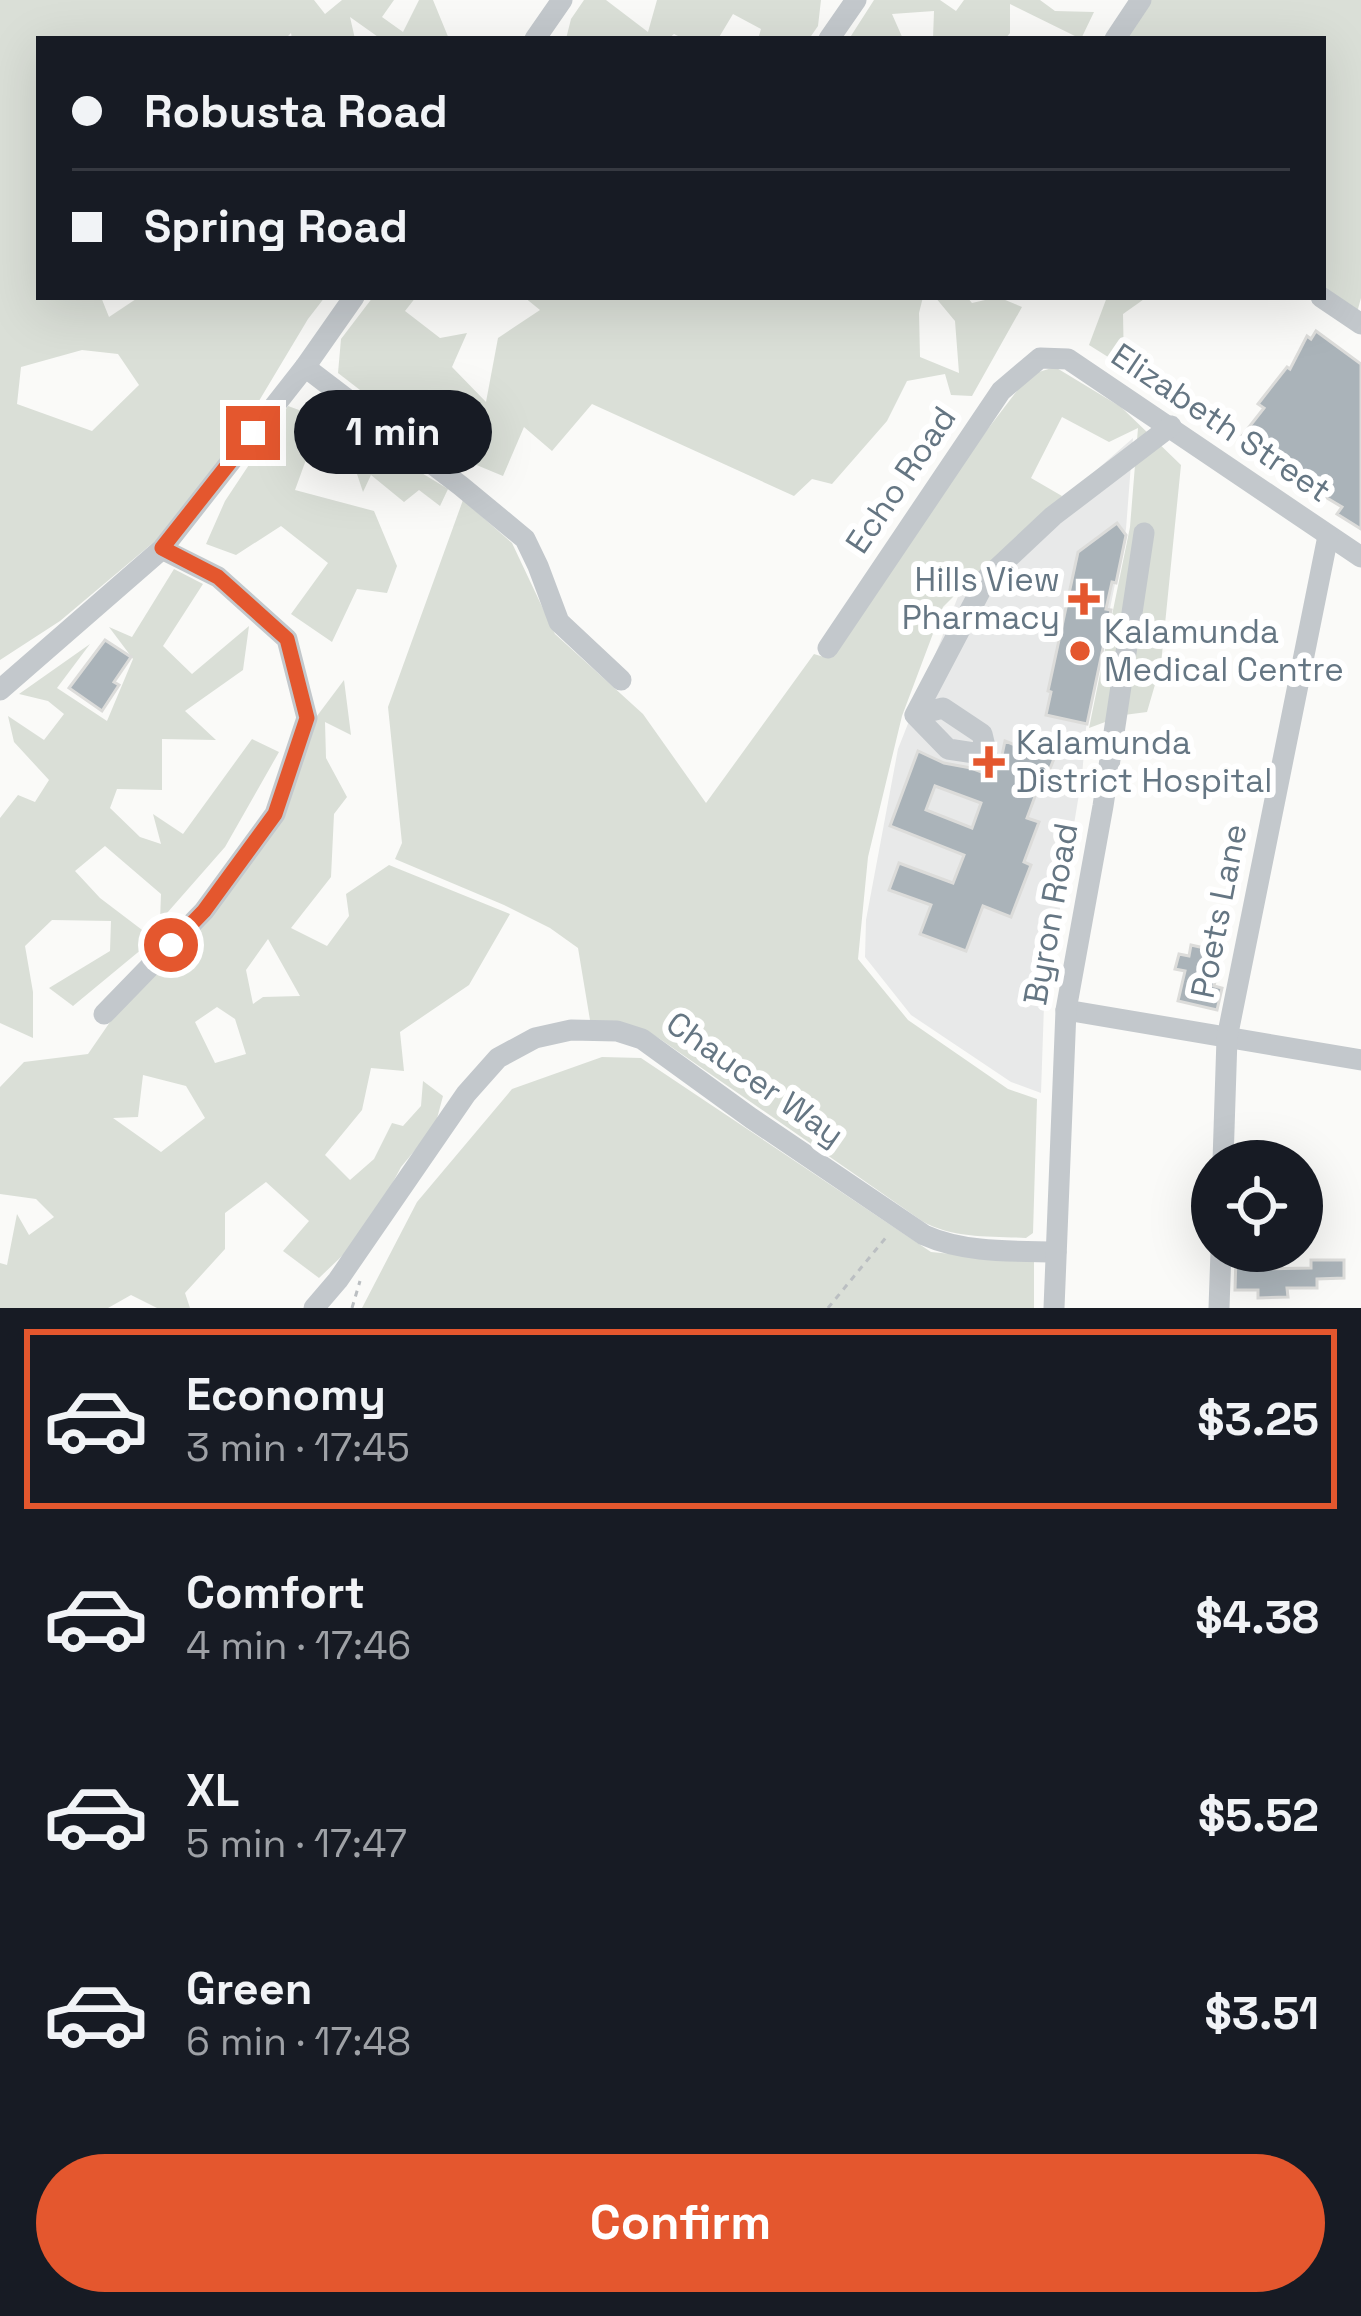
<!DOCTYPE html>
<meta charset="utf-8">
<style>
body{margin:0;font-family:"Space Grotesk",sans-serif;background:#242831;color:#f1f3f6;height:100vh;display:flex;flex-direction:column;font-size:45px;white-space:nowrap}
*{box-sizing:border-box;margin:0}
p{font-size:39px;color:#9ea1a6}
.icon{flex:none;width:66px;height:66px;fill:none;stroke:currentColor;stroke-width:2;stroke-linecap:round;stroke-linejoin:round}
.map{position:relative;height:1308px;overflow:hidden}
.side{display:flex;flex-direction:column;background:#171b24;flex:1}
.side>*{flex:none}
.banner{position:absolute;left:36px;top:36px;width:1290px;height:264px;border-radius:0px;box-shadow:0 12px 48px #0002;display:grid;align-content:center;height:264px;padding:0 36px;background:#171b24}
.controls{position:absolute;left:1191px;top:1140px;display:grid;gap:24px}
.controls a{display:grid;place-items:center;width:132px;height:132px;border-radius:50%;background:#171b24;box-shadow:0 12px 48px #0002;font-size:60px}
.end{position:absolute;width:54px;height:54px;margin:-27px;border:15px solid #e4572e;background:#fff;box-shadow:0 0 0 6px #fff}
.from{border-radius:50%}
.bubble{position:absolute;height:84px;border-radius:42px;background:#171b24;box-shadow:0 12px 48px #0002;font-size:39px;font-weight:800;line-height:84px;text-align:center}
.banner b{display:flex;align-items:center;gap:42px;height:114px;font-size:45px}
.banner b+b{border-top:3px solid #363941}
.banner i{width:30px;height:30px;background:#f1f3f6}
ul{padding:21px 0 0;list-style:none}
li{display:flex;align-items:center;gap:36px;height:180px;margin:0 24px 18px;padding:0 12px;border:6px solid transparent;border-radius:0px}
li div{flex:1}
li b{display:block;font-size:45px}
li em{font-style:normal;font-weight:800}
li.active{border-color:#e4572e}
li>.icon{width:108px;height:108px;stroke-width:1.5}
.cta{display:flex;gap:24px;margin-top:auto;padding:24px 36px}
.cta a{flex:1;height:138px;border-radius:72px;background:#e4572e;color:#fff;font-size:48px;font-weight:800;line-height:138px;text-align:center}
.map>svg:first-child{display:block}
</style>
<div class="map">
<svg width="1361" height="1308" viewBox="0 0 1361 1308">
<rect width="100%" height="100%" fill="#fafaf8"/>
<!-- built -->
<path fill="#e8e9e9" d="M1133 438 1126 529 1086 728 1082 776 1044 1005 1041 1093 1011 1082 911 1015 865 957 866 920 898 749 961 589Z"/>
<!-- green -->
<g fill="#dadfd7" fill-rule="evenodd">
<path d="M0 0H314L325 14 342 0H394L382 17 403 32 419 0H433L449 39H381L350 17 355 39H292L291 33 285 39H39V297H101L109 317 139 297H325L308 319 241 431 167 531 60 621 0 660ZM82 350 118 354 139 385 92 431 17 404 21 367Z"/>
<path d="M584 0H606L648 32 657 0H821L818 26 809 39H758L761 29 733 14 718 39H684L674 34 668 39H566L571 19Z"/>
<path d="M874 0H940L956 11 964 0H1040L1055 11 1094 12 1081 39 1010 4V33L1005 39H933L934 11 892 14 903 39H849Z"/>
<path d="M1143 0H1361V298L1355 320 1323 297V39H1116Z"/>
<path d="M373 297H416L405 311 440 338 467 333 452 367 486 402 498 338 540 310 524 297H923L919 313 920 357 959 373 955 321 935 297H967L972 303 998 297 1022 307 972 396 951 395 945 374 907 381 887 421 832 484 812 479 794 496 592 404 552 451 524 427 503 476 462 459 451 417 417 434 338 373 341 339Z"/>
<path d="M1107 297H1147L1123 314 1124 367 1089 345Z"/>
<path d="M1055 367 1121 407 1181 465 1161 664 1147 712 1124 715 1089 728 1130 527 1138 428 1109 442 1062 417 1031 478 1062 496 976 580 961 589 943 607 902 716 868 857 858 959 908 1020 1008 1089 1037 1099 1033 1233 1026 1238C991 1236 953 1239 922 1221L660 1039 650 1033 590 1020 578 948 550 928 504 905 395 859 402 843 388 707 463 500 512 543 555 634 643 714 706 803 814 654 827 658 974 447 1029 375Z"/>
<path d="M288 406 346 427 448 489 440 506 419 490 404 502 371 475 363 492 352 459 311 446 295 490 374 511 397 566 387 593 357 589 332 642 291 614 328 563 281 526 236 555 206 544 225 501Z"/>
<path d="M174 569 203 584 163 646 192 674 249 626 243 670 185 711 216 740 162 739V790L117 789 110 808 140 837 161 844 153 814 183 834 252 739 279 752 225 847 160 921 161 894 105 846 75 871 100 898 154 939 73 1006 49 988 110 951 111 921 52 920 25 946 33 992V1038L0 1023V818L18 795 35 802 49 780 14 742 8 716 44 740 64 714 48 701 19 694 90 644 57 688 107 721 133 659 109 627 132 637Z"/>
<path d="M344 680 351 735 325 722 326 758 347 797 334 814 331 877 291 928 327 946 349 916 346 894 389 865 510 914 469 985 400 1032 404 1071 371 1068 362 1110 325 1155 350 1180 374 1159 392 1123 403 1126 421 1106 423 1081 443 1096 435 1126 401 1167 366 1233 319 1278 283 1251 309 1221 266 1182 225 1213V1249L185 1293 190 1308H157L131 1295 108 1308H0V1263L7 1265 17 1214 29 1235 54 1217 36 1199 0 1194V1087L24 1062 88 1054 110 1022 215 912 311 724ZM268 939 300 996 263 997 253 1004 246 970ZM217 1007 235 1019 246 1054 215 1063 195 1022ZM143 1075 186 1086 205 1118 161 1152 113 1118 138 1117Z"/>
<path d="M602 1057 641 1058 931 1252 1034 1262V1308H362L417 1202 512 1089Z"/>
</g>
<!-- building -->
<g fill="#aab3b9" stroke="#dcdcda" stroke-width="3" fill-rule="evenodd">
<path d="M1316 331 1361 364V529L1337 514 1342 507 1322 495 1321 497 1279 467 1277 470 1241 446 1246 439 1242 436 1264 408 1258 404 1287 367 1290 369 1307 336 1311 339Z"/>
<path d="M1117 523 1126 535 1116 583 1112 582 1106 609 1111 610 1087 724 1046 715 1051 692 1048 691 1078 552Z"/>
<path d="M105 640 131 657 114 682 119 685 102 711 69 688Z"/>
<path d="M1005 741 1033 752 1037 743 1057 751 1044 784 1040 783 1027 818 1039 822 1024 862 1031 865 1011 917 983 906 966 951 920 934 931 905 889 890 899 863 953 883 964 855 890 826 918 751 944 763 971 768 992 776 1001 760ZM935 786 981 803 972 828 926 810Z"/>
<path d="M1191 945 1222 952 1214 986 1222 988 1217 1010 1178 1001 1185 971 1175 969 1179 954 1189 956Z"/>
<path d="M1260 1255 1261 1269 1311 1268V1260H1344V1278L1317 1279V1288H1287L1288 1297 1258 1298V1290H1235L1236 1256Z"/>
</g>
<g fill="none" stroke-linecap="round" stroke-linejoin="round">
<!-- path -->
<g stroke="#bbbfc2" stroke-width="3" stroke-dasharray="6 6" stroke-linecap="butt">
<path d="M352 1308 360 1281"/>
<path d="M828 1308 888 1235"/>
</g>
<!-- minor -->
<g stroke="#c3c8cc" stroke-width="21">
<path d="M535 39 562 0"/>
<path d="M829 39 856 0"/>
<path d="M1115 39 1141 0"/>
<path d="M1321 297 1361 324"/>
<path d="M305 367 461 486 525 539 538 566 559 622 621 680"/>
<path d="M828 648 1001 391 1040 358 1068 359 1361 557"/>
<path d="M0 690 162 549 305 367 354 297"/>
<path d="M915 715 943 708 982 734 987 755 948 749 915 715 987 578 1053 516 1171 426"/>
<path d="M1066 1010 1361 1060"/>
<path d="M104 1014 204 911 275 814 307 718 287 639 218 577 162 549"/>
<path d="M1223 1161 1227 1038 1328 536"/>
<path d="M314 1308 338 1280 466 1094 498 1058 535 1038 571 1030 617 1031 642 1039 751 1118 924 1235C964 1253 1013 1251 1056 1252"/>
<path d="M1054 1308 1066 1010 1103 806 1144 533"/>
<path d="M1219 1308 1221 1251"/>
</g>
</g>
<g fill="none" stroke-linecap="round" stroke-linejoin="round">
<!-- route -->
<path stroke="#e4572e" stroke-width="15" d="M171 945 204 911 275 814 307 718 287 639 218 577 162 548 253 433"/>
</g>
<!-- markers -->
<g fill="#e4572e" stroke="#fff" stroke-width="4.5">
<path d="M1078 581h12v12h12v12h-12v12h-12v-12h-12v-12h12z"/>
<circle cx="1080" cy="651" r="12"/>
<path d="M983 744h12v12h12v12h-12v12h-12v-12h-12v-12h12z"/>
</g>
<g text-anchor="middle" dominant-baseline="central" stroke-width="12" stroke-linejoin="round" paint-order="stroke">
<!-- street labels -->
<g font-size="33" fill="#657683" stroke="#fff">
<text transform="translate(1221 423) rotate(34)">Elizabeth Street</text>
<text transform="translate(901 480) rotate(-56)">Echo Road</text>
<text transform="translate(1219 911) rotate(-79)">Poets Lane</text>
<text transform="translate(1051 914) rotate(-80)">Byron Road</text>
<text transform="translate(755 1079) rotate(35)">Chaucer Way</text>
</g>
<!-- poi labels -->
<g font-size="33" fill="#657683" stroke="#fff" text-anchor="start">
<text x="1060" y="580" text-anchor="end">Hills View<tspan x="1060" dy="38">Pharmacy</tspan></text>
<text x="1104" y="632">Kalamunda<tspan x="1104" dy="38">Medical Centre</tspan></text>
<text x="1016" y="743">Kalamunda<tspan x="1016" dy="38">District Hospital</tspan></text>
</g>
</g>
</svg>
<div class="controls">
<a><svg class="icon" aria-label="locate" viewBox="0 0 24 24"><circle cx="12" cy="12" r="6"/><path d="M12 2v4M12 18v4M2 12h4M18 12h4"/></svg></a>
</div>
<i class="end from" style="left:171px;top:945px"></i>
<i class="end" style="left:253px;top:433px"></i>
<div class="bubble" style="left:294px;top:390px;width:198px">1 min</div>
<div class="banner">
<b><i class="from"></i>Robusta Road</b>
<b><i></i>Spring Road</b>
</div>
</div>
<section class="side">
<ul>
<li class="active"><svg class="icon" aria-label="car" viewBox="0 0 24 24"><path d="M5 17H2v-5l4-1 3-4h7l3 4 3 1v5h-3M9 17h6M6 11h13"/><circle cx="7" cy="17" r="2"/><circle cx="17" cy="17" r="2"/></svg><div><b>Economy</b><p>3 min · 17:45</p></div><em>$3.25</em></li>
<li><svg class="icon" aria-label="car" viewBox="0 0 24 24"><path d="M5 17H2v-5l4-1 3-4h7l3 4 3 1v5h-3M9 17h6M6 11h13"/><circle cx="7" cy="17" r="2"/><circle cx="17" cy="17" r="2"/></svg><div><b>Comfort</b><p>4 min · 17:46</p></div><em>$4.38</em></li>
<li><svg class="icon" aria-label="car" viewBox="0 0 24 24"><path d="M5 17H2v-5l4-1 3-4h7l3 4 3 1v5h-3M9 17h6M6 11h13"/><circle cx="7" cy="17" r="2"/><circle cx="17" cy="17" r="2"/></svg><div><b>XL</b><p>5 min · 17:47</p></div><em>$5.52</em></li>
<li><svg class="icon" aria-label="car" viewBox="0 0 24 24"><path d="M5 17H2v-5l4-1 3-4h7l3 4 3 1v5h-3M9 17h6M6 11h13"/><circle cx="7" cy="17" r="2"/><circle cx="17" cy="17" r="2"/></svg><div><b>Green</b><p>6 min · 17:48</p></div><em>$3.51</em></li>
</ul>
<div class="cta"><a>Confirm</a></div>
</section>
